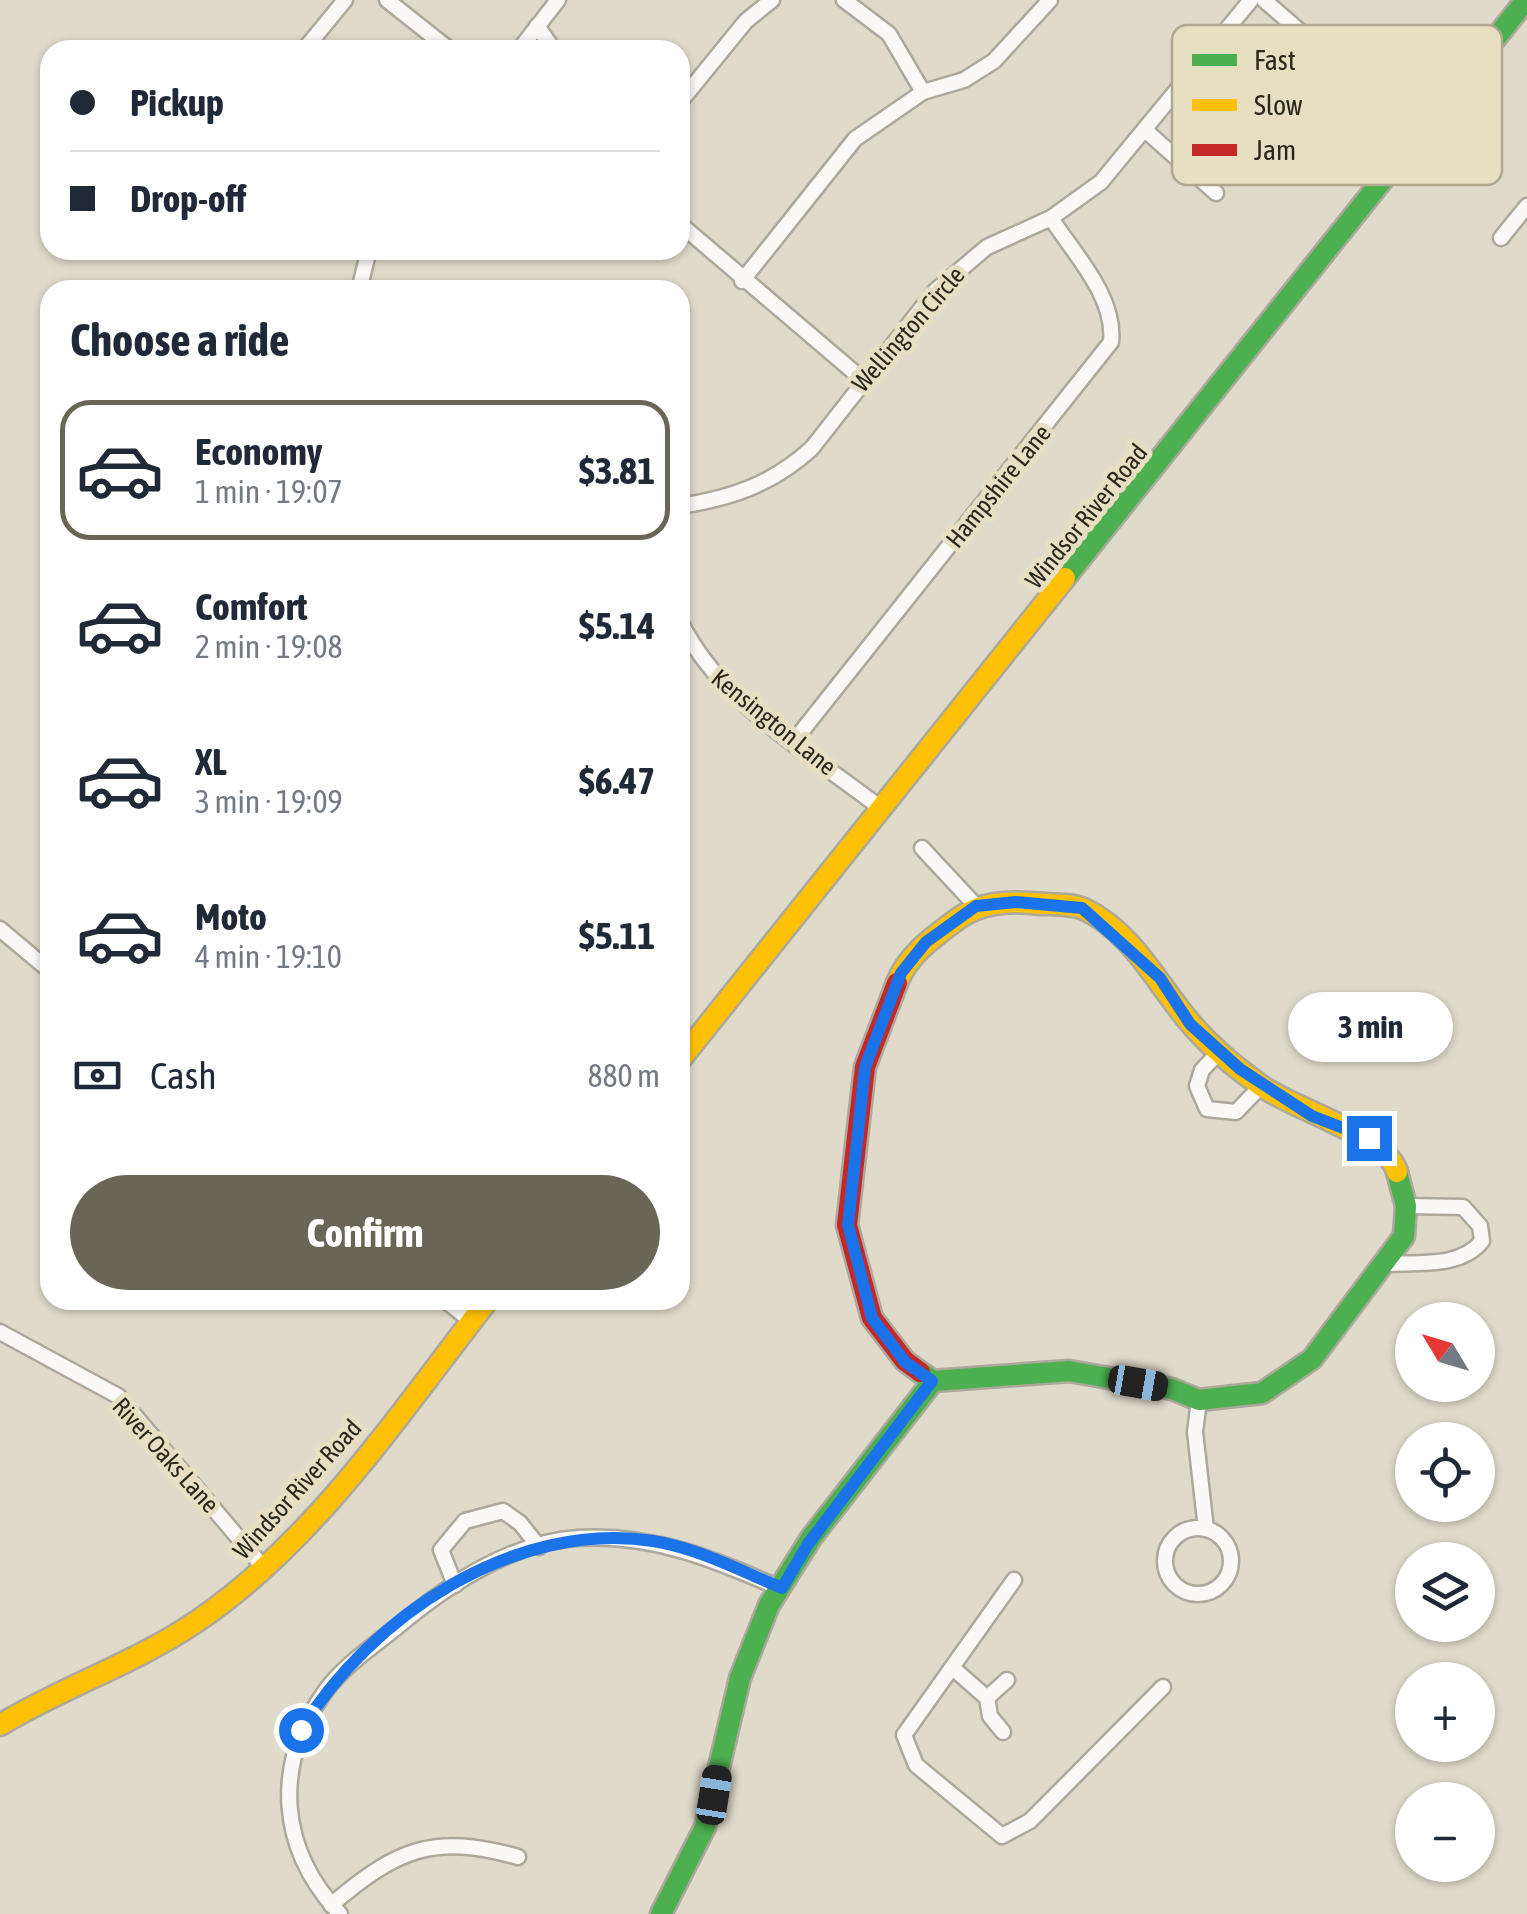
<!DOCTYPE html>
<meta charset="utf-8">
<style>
body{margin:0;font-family:"Asap Condensed",sans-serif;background:#f6f6f7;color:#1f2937;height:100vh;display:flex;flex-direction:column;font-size:38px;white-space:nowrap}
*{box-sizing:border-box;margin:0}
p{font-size:32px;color:#747a83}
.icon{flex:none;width:55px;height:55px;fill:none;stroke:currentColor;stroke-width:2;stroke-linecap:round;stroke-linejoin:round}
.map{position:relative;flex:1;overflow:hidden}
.drawer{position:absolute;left:40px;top:280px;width:650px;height:1030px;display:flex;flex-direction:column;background:#fff;border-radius:30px;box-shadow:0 2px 8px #0004}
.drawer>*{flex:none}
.hud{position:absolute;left:40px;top:40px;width:650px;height:220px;border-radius:30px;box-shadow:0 2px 8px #0004;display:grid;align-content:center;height:220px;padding:0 30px;background:#fff}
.needle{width:65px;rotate:308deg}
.buttons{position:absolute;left:1395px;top:1302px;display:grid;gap:20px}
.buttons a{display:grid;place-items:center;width:100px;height:100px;border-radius:50%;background:#fff;box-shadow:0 2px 8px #0004;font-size:50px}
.end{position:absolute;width:45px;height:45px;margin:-22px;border:12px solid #1a73e8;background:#fff;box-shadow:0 0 0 5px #fff}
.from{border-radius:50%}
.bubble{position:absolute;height:70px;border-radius:35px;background:#fff;box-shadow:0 2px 8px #0004;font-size:32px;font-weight:700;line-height:70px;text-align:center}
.car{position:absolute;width:30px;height:60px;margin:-30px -15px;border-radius:12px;box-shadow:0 0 8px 2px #0007;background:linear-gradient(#222 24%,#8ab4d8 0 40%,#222 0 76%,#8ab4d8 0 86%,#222 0)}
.hud b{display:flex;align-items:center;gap:35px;height:95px;font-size:38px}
.hud b+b{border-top:2px solid #e0e1e3}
.hud i{width:25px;height:25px;background:#1f2937}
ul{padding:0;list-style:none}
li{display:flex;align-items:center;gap:30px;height:140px;margin:0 20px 15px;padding:0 10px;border:5px solid transparent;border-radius:30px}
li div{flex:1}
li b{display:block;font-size:38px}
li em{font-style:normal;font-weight:700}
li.selected{border-color:#696658}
li>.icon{width:90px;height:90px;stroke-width:1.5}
h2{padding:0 30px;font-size:45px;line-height:120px}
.pay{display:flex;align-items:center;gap:25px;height:110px;padding:0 30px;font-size:38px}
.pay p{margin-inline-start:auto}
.action{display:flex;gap:20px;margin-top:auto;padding:20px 30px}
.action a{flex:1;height:115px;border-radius:60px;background:#696658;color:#fff;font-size:40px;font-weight:700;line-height:115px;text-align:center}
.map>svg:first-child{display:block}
</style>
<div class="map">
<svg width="1527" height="1914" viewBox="0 0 1527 1914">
<rect width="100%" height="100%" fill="#dfdaca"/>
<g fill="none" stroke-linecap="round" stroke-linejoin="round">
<!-- street casing -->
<g stroke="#aca89b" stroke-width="19">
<g id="street">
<path d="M387 0 450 50"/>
<path d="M844 0 889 34 923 92"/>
<path d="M1264 0 1326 54"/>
<path d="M537 26 554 50"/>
<path d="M304 50 345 0"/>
<path d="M519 50 558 0"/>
<path d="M680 102 746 21 772 0"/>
<path d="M1145 130 1216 193"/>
<path d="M680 224 862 379"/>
<path d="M1501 238 1527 206"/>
<path d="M742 281 855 139 923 92 964 80 994 61 1050 0"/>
<path d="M359 290 369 250"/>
<path d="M680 506C732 498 773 484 812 448L935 291 987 247 1051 218 1101 182 1251 0"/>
<path d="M680 621C721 705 812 754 883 810"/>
<path d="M794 741 1111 342C1116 297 1074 254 1051 218"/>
<path d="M922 848 976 906"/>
<path d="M0 929 50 971"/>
<path d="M1219 1052 1202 1070 1197 1086 1207 1109 1236 1112 1261 1086"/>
<path d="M1386 1264C1418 1262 1461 1268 1482 1241L1480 1226 1463 1207 1406 1206"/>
<path d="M445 1300 471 1321"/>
<path d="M0 1332 118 1396 264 1568"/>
<path d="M1199 1400 1195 1432 1206 1529"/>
<circle cx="1198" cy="1561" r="33"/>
<path d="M1014 1580 904 1735 916 1765 1002 1836 1030 1821 1163 1687"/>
<path d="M455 1585 441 1550 465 1521 503 1511 520 1523 539 1547"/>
<path d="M954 1669 987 1698 1007 1680"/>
<path d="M987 1698 990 1716 1003 1732"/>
<path d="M331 1905C397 1849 433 1833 518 1857"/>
<path d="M340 1914C279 1849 272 1767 324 1693 342 1667 372 1647 397 1627 447 1585 511 1542 578 1538 654 1534 714 1559 782 1589"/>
</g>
</g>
<!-- fast casing -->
<g stroke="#aca89b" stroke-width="25">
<g id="fast">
<path d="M1065 578 1526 0"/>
<path d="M933 1381 1069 1371 1172 1389 1199 1400 1262 1393 1312 1359 1404 1236 1406 1206 1397 1172"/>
<path d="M661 1914 705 1827 740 1678 769 1605 811 1538 933 1381 920 1372"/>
</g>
</g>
<!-- slow casing -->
<g stroke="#aca89b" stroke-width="25">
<g id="slow">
<path d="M897 983C908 954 935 936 959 918 981 903 1005 901 1031 903 1046 905 1070 903 1084 909 1133 932 1158 986 1192 1025 1211 1047 1236 1068 1260 1085 1293 1109 1389 1137 1397 1172"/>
<path d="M680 1060 1065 578"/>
<path d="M0 1725C63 1687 135 1663 196 1622 317 1540 399 1413 488 1300"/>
</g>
</g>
<!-- jam casing -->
<g stroke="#aca89b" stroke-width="25">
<path id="jam" d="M897 983 865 1067 847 1225 872 1318 905 1361 920 1372"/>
</g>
<!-- street -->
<use href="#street" stroke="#faf9f7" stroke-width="14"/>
<!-- fast -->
<use href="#fast" stroke="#4caf50" stroke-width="20"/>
<!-- slow -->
<use href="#slow" stroke="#ffc107" stroke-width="20"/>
<!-- jam -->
<use href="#jam" stroke="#c62828" stroke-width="20"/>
</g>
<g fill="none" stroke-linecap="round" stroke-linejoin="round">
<!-- route -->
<path stroke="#1a73e8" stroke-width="12" d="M301 1730C371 1616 514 1520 653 1541 698 1548 741 1571 782 1588L808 1544 932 1381 905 1362 872 1318 848 1225 865 1067 901 973 926 942 976 906 1016 902 1082 908 1160 978 1190 1024 1240 1069 1312 1116 1369 1138"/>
</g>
<g text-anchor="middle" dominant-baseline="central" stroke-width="10" stroke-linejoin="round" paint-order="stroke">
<!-- street labels -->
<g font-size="25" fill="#2a271b" stroke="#e8dec1">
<text transform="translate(908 329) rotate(-49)">Wellington Circle</text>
<text transform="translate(998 486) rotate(-51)">Hampshire Lane</text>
<text transform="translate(1086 516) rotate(-51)">Windsor River Road</text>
<text transform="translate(774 722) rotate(39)">Kensington Lane</text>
<text transform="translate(166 1455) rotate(48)">River Oaks Lane</text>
<text transform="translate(297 1489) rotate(-48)">Windsor River Road</text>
</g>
</g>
<!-- legend -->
<rect x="1172" y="25" width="330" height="160" rx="15" fill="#e8dec1" stroke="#afa78f" stroke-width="2.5"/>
<rect x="1192" y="54" width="45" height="12" fill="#4caf50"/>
<rect x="1192" y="99" width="45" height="12" fill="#ffc107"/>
<rect x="1192" y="144" width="45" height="12" fill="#c62828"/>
<g font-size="28" fill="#2a271b">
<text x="1254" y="70">Fast</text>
<text x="1254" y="115">Slow</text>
<text x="1254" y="160">Jam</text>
</g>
</svg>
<div class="buttons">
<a><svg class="needle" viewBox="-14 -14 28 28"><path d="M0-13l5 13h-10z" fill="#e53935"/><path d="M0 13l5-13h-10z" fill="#747a83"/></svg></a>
<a><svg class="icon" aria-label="locate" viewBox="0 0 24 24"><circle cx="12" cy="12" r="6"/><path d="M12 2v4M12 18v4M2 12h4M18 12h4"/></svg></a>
<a><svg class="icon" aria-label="layers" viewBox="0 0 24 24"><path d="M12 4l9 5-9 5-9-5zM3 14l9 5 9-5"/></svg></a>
<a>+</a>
<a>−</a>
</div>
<i class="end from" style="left:301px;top:1730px"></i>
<i class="end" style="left:1369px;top:1138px"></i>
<div class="bubble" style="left:1288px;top:992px;width:165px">3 min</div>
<i class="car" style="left:1138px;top:1383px;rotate:100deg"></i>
<i class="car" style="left:714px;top:1795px;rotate:9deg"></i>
<div class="hud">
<b><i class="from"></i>Pickup</b>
<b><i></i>Drop-off</b>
</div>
<section class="drawer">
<h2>Choose a ride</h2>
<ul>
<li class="selected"><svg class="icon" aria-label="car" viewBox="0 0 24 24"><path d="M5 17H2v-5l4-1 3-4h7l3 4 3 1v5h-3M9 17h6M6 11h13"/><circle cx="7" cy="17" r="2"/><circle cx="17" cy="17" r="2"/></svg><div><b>Economy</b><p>1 min · 19:07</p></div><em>$3.81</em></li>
<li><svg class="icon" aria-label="car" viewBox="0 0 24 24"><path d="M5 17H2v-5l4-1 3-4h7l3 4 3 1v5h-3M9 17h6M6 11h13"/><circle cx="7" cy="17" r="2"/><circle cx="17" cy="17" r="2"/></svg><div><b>Comfort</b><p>2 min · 19:08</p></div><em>$5.14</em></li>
<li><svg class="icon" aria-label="car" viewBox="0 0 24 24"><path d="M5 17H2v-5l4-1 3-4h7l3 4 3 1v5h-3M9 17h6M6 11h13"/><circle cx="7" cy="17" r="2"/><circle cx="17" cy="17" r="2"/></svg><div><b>XL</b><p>3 min · 19:09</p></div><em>$6.47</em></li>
<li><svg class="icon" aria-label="car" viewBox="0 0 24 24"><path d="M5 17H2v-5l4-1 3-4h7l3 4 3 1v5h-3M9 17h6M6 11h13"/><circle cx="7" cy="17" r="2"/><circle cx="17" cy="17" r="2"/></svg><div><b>Moto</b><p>4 min · 19:10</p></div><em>$5.11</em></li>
</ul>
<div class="pay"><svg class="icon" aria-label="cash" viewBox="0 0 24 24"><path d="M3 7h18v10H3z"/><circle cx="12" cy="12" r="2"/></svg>Cash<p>880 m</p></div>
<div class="action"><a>Confirm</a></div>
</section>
</div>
